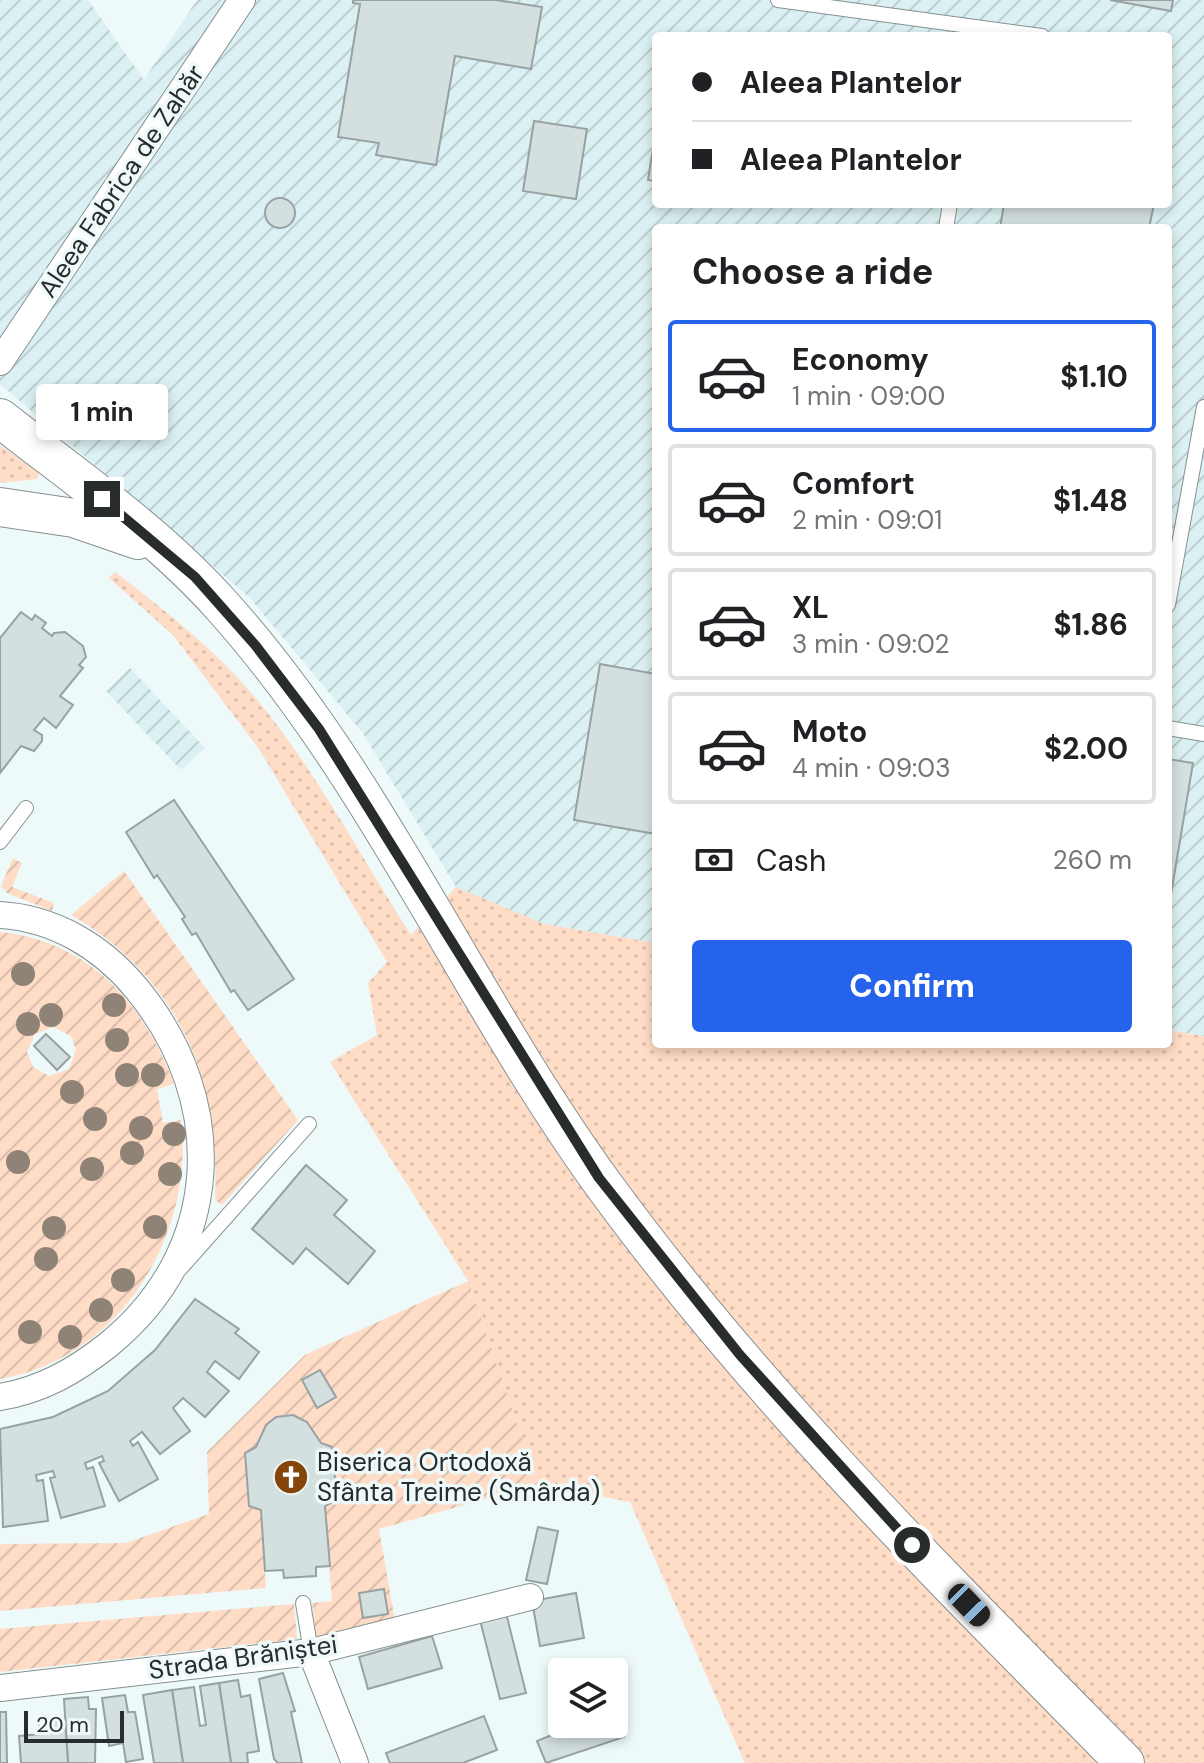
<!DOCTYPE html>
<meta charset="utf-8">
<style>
body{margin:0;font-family:"DM Sans",sans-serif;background:#f2f2f2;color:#202124;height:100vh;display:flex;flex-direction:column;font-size:30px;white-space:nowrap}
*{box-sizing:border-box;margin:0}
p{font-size:26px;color:#757577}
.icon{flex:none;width:44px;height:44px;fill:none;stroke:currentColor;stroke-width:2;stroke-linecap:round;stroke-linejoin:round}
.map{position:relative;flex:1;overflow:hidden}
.panel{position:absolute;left:652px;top:224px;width:520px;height:824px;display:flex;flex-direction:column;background:#fff;border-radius:8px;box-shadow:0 4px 12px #0003}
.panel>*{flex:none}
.banner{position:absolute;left:652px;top:32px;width:520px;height:176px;border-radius:8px;box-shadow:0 4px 12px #0003;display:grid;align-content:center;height:176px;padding:0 40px;background:#fff}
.tools{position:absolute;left:548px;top:1658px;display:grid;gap:16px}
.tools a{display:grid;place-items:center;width:80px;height:80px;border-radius:8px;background:#fff;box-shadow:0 4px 12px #0003;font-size:40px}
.scale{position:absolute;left:24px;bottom:20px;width:100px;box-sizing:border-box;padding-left:8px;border:4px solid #282c2c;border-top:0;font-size:22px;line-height:28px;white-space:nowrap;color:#282c2c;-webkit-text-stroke:6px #eef9fa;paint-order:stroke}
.end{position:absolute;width:36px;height:36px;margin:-18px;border:10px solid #282c2c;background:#fff;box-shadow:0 0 0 4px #fff}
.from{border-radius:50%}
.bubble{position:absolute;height:56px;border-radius:8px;background:#fff;box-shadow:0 4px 12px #0003;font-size:26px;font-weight:700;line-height:56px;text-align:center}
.car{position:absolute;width:24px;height:48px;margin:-24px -12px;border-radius:10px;box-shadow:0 0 6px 2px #0007;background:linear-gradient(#222 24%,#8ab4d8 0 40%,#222 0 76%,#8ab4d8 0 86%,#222 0)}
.banner b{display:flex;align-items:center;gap:28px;height:76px;font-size:30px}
.banner b+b{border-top:2px solid #e0e0e0}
.banner i{width:20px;height:20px;background:#202124}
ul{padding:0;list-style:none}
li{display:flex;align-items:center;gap:24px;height:112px;margin:0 16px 12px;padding:0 24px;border:4px solid #e0e0e0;border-radius:8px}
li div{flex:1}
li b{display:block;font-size:30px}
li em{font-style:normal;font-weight:700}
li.selected{border-color:#2563eb}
li>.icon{width:72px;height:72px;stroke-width:1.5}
h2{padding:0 40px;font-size:36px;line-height:96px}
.pay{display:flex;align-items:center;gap:20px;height:88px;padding:0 40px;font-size:30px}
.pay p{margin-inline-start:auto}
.primary-button{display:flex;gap:16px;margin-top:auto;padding:16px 40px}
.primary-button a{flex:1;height:92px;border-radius:8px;background:#2563eb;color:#fff;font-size:32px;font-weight:700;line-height:92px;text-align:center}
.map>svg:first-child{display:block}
</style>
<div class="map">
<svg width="1204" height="1763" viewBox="0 0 1204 1763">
<defs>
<pattern id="industrial-furrows" width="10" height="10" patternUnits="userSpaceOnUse" patternTransform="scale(2)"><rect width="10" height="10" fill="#dbf0f2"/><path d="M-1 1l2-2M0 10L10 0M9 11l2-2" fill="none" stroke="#bcced0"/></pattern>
<pattern id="grass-dots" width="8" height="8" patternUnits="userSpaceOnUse" patternTransform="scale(2)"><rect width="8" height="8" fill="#fedcc6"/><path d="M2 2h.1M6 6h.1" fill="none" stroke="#dabdaa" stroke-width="1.8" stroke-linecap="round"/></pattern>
<pattern id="garden-furrows" width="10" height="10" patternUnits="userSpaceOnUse" patternTransform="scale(2)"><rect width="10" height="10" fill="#fedcc6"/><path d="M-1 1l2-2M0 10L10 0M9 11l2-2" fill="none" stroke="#dabdaa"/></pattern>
</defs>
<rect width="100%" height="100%" fill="#eef9fa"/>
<!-- industrial -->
<g fill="url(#industrial-furrows)" fill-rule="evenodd">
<path d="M0 0H88L144 80 197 0H1204V1036L1168 1030V228H656V943L544 924 456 887 362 732 249 597 0 384ZM656 36H1168V204H656Z"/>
<path d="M130 668 205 748 181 770 106 691Z"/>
</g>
<!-- grass -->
<g fill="url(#grass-dots)">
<path d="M0 445 34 469 39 474 37 479 0 483Z"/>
<path d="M115 572C163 609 213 648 252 694 311 762 362 859 411 935L456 887 544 924 656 943V1044H1168V1030L1204 1036V1763H745L630 1502 538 1484 468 1281 330 1062 377 1035 368 983 387 962 259 749 173 635 109 578Z"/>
</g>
<!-- garden -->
<g fill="url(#garden-furrows)" fill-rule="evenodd">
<path d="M13 858 22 863 12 887 54 903 52 911 7 893 1 886Z"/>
<path d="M124 871 298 1120 222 1205 215 1200C221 1079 178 977 71 915Z"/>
<path d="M0 932C89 941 144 1004 174 1084L157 1089 163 1123 181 1120C195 1236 119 1359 0 1379ZM53 1027 71 1036 76 1050 69 1069 49 1076 33 1067 27 1052 35 1034Z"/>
<path d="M468 1281 538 1484 379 1529 395 1621 316 1636 312 1603 332 1601 325 1506 337 1500 332 1447C329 1445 325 1445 321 1443 315 1439 313 1427 307 1422 283 1403 262 1424 256 1447L245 1453 249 1506 261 1510 266 1588 0 1611V1544L126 1543 209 1514 207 1452 305 1355Z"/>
<path d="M294 1604 297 1639 0 1672V1629Z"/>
</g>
<!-- building -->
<g fill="#d4dfe0" stroke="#98a2a3" stroke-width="2">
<path d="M353 0H496L542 7 531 69 455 56 436 165 376 155 379 143 338 137 360 4 353 3Z"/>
<path d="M1110 0H1173L1171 11Z"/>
<path d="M534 121 587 129 576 199 523 191Z"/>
<path d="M656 129V181L648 180Z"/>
<circle cx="280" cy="213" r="15"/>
<path d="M1004 204H1154L1149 228H1000Z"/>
<path d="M21 612 32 620 35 615 46 623 42 628 52 636 54 633 65 632 83 646 86 657 79 665 83 668 60 696 73 705 56 728 44 718 34 730 42 735V741L34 751 21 746 0 773V638Z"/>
<path d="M600 664 656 674V834L574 820Z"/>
<path d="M1168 759 1193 763 1168 912Z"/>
<path d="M174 800 294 979 248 1010 234 990 231 992 196 933 192 935 182 919 185 917 157 875 154 878 126 832Z"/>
<path d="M46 1034 70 1057 57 1070 34 1046Z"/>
<path d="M306 1165 347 1200 334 1215 375 1251 348 1284 306 1248 293 1264 252 1229Z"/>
<path d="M195 1299 239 1329 235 1333 259 1352 239 1379 215 1361 207 1372 229 1391 205 1417 183 1398 173 1408 190 1431 160 1454 142 1432 130 1441 133 1446 138 1442 158 1479 119 1501 99 1463 104 1461 102 1456 85 1463 87 1469 93 1467 105 1506 61 1518 50 1478 55 1477 53 1471 36 1475 37 1481 43 1480 48 1521 3 1527 0 1429 53 1417 108 1391 155 1350Z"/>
<path d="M320 1370 336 1397 317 1408 302 1380Z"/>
<path d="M293 1415 307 1422 321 1443 332 1447 337 1500 325 1506 330 1566 316 1567V1576L284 1578 283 1570 265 1571 261 1510 249 1506 245 1453 256 1447 266 1425 276 1417Z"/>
<path d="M538 1527 558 1531 547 1584 526 1580Z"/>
<path d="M384 1589 388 1614 363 1618 359 1593Z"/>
<path d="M576 1593 584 1638 540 1646 532 1601Z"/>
<path d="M506 1613 526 1693 500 1699 480 1620Z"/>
<path d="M432 1636 442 1668 368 1689 359 1657Z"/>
<path d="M283 1673 295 1711 291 1712 302 1763H278L274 1759 259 1679Z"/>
<path d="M238 1680 241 1697 250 1695 259 1751 247 1753 248 1763H231L219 1683Z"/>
<path d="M219 1683 231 1763H183L172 1690 194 1687 200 1726 206 1725 200 1686Z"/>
<path d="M172 1690 183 1763H154L143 1695Z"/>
<path d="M125 1695 128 1712H135L143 1759 126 1762 123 1743 109 1746 102 1698Z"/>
<path d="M88 1697 89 1709H96L95 1763H68L64 1699Z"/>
<path d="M0 1712H6L7 1763H0Z"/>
<path d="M614 1715 624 1737 546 1763 537 1741 578 1724H614Z"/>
<path d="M484 1716 497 1750 463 1763H390L386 1753Z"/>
<path d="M65 1720 68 1763H21L19 1736 40 1734 39 1722Z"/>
</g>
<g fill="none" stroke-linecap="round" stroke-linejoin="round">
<!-- lane casing -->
<g stroke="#869091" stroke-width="16">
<g id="lane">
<path d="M778 0 1042 36"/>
<path d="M946 228 950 204"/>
<path d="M1168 605 1204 407"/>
<path d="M1168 728 1204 734"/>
<path d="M0 842 26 808"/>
<path d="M180 1269 309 1124"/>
<path d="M303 1603 311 1652"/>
</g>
</g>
<!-- street casing -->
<g stroke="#869091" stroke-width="28">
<g id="street">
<path d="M0 362 242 0"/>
<path d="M0 915C54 918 102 947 136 988 229 1100 224 1251 108 1345 75 1371 42 1390 0 1397"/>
<path d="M311 1652 355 1763"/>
<path d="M0 1688 311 1652 530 1597"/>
</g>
</g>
<!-- secondary casing -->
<g stroke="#869091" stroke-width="40">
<g id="secondary">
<path d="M0 418C76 478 158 534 223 607 377 779 468 998 603 1184 756 1394 943 1578 1125 1763"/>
<path d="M0 507 74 518 138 540"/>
</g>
</g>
<!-- lane -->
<use href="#lane" stroke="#fff" stroke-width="14"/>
<!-- street -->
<use href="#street" stroke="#fff" stroke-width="26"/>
<!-- secondary -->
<use href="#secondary" stroke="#fff" stroke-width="38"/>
</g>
<!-- trees -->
<g fill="#8f8377">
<circle cx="23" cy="974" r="12"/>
<circle cx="114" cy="1005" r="12"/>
<circle cx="51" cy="1015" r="12"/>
<circle cx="28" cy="1024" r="12"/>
<circle cx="117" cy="1040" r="12"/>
<circle cx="127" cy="1075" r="12"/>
<circle cx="153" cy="1075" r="12"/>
<circle cx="72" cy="1092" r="12"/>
<circle cx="95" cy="1119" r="12"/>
<circle cx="141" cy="1128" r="12"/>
<circle cx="174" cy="1134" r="12"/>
<circle cx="132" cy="1153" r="12"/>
<circle cx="18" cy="1162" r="12"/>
<circle cx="92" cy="1169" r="12"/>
<circle cx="170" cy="1174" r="12"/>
<circle cx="155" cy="1227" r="12"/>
<circle cx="54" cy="1228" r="12"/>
<circle cx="46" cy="1259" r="12"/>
<circle cx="123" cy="1280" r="12"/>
<circle cx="101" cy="1310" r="12"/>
<circle cx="30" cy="1332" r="12"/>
<circle cx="70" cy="1337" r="12"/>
</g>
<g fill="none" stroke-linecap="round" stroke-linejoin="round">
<!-- route -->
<path stroke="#282c2c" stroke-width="10" d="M102 499 195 577 256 646 319 729 599 1178 740 1355 912 1545"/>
</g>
<!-- icons -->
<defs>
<g id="church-disc" transform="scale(1.8)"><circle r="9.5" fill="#84440a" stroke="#eef9fa"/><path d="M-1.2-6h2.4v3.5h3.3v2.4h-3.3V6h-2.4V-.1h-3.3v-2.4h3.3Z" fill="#fff"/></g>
</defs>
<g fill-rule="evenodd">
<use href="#church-disc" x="291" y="1477"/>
</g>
<g text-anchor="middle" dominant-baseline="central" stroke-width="7" stroke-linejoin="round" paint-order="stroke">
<!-- street labels -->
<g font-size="26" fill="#282c2c" stroke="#eef9fa">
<text transform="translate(121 181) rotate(-56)">Aleea Fabrica de Zahăr</text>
<text transform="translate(243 1657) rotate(-8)">Strada Brăniștei</text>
</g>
<!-- poi labels -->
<g font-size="26" fill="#282c2c" stroke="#eef9fa" text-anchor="start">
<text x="317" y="1462">Biserica Ortodoxă<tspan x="317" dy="30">Sfânta Treime (Smârda)</tspan></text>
</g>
</g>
</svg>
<div class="tools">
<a><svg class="icon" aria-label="layers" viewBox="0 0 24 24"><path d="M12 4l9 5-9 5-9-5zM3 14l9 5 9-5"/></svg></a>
</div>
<div class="scale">20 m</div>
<i class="end from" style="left:912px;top:1545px"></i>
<i class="end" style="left:102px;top:499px"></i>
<div class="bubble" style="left:36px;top:384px;width:132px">1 min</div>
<i class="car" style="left:969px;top:1605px;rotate:136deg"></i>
<div class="banner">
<b><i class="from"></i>Aleea Plantelor</b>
<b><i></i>Aleea Plantelor</b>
</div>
<section class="panel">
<h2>Choose a ride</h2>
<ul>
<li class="selected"><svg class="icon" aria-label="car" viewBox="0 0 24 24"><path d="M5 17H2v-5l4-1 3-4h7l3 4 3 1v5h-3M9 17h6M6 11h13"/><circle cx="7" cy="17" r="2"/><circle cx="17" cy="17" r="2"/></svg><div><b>Economy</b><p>1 min · 09:00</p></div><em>$1.10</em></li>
<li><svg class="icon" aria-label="car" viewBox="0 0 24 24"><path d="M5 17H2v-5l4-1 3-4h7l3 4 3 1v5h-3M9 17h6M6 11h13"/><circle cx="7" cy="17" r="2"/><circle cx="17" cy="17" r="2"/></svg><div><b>Comfort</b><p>2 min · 09:01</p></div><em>$1.48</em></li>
<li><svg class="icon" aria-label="car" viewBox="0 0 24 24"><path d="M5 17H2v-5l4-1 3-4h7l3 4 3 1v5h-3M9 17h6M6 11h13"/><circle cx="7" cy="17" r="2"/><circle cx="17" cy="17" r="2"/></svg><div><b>XL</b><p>3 min · 09:02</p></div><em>$1.86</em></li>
<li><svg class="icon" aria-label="car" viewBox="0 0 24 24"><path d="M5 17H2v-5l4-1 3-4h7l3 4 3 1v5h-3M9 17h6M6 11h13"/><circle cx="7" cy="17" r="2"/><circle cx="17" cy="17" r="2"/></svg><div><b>Moto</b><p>4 min · 09:03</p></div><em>$2.00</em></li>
</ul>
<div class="pay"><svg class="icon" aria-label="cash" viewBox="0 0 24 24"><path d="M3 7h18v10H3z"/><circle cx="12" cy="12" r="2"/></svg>Cash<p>260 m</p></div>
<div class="primary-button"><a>Confirm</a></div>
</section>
</div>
